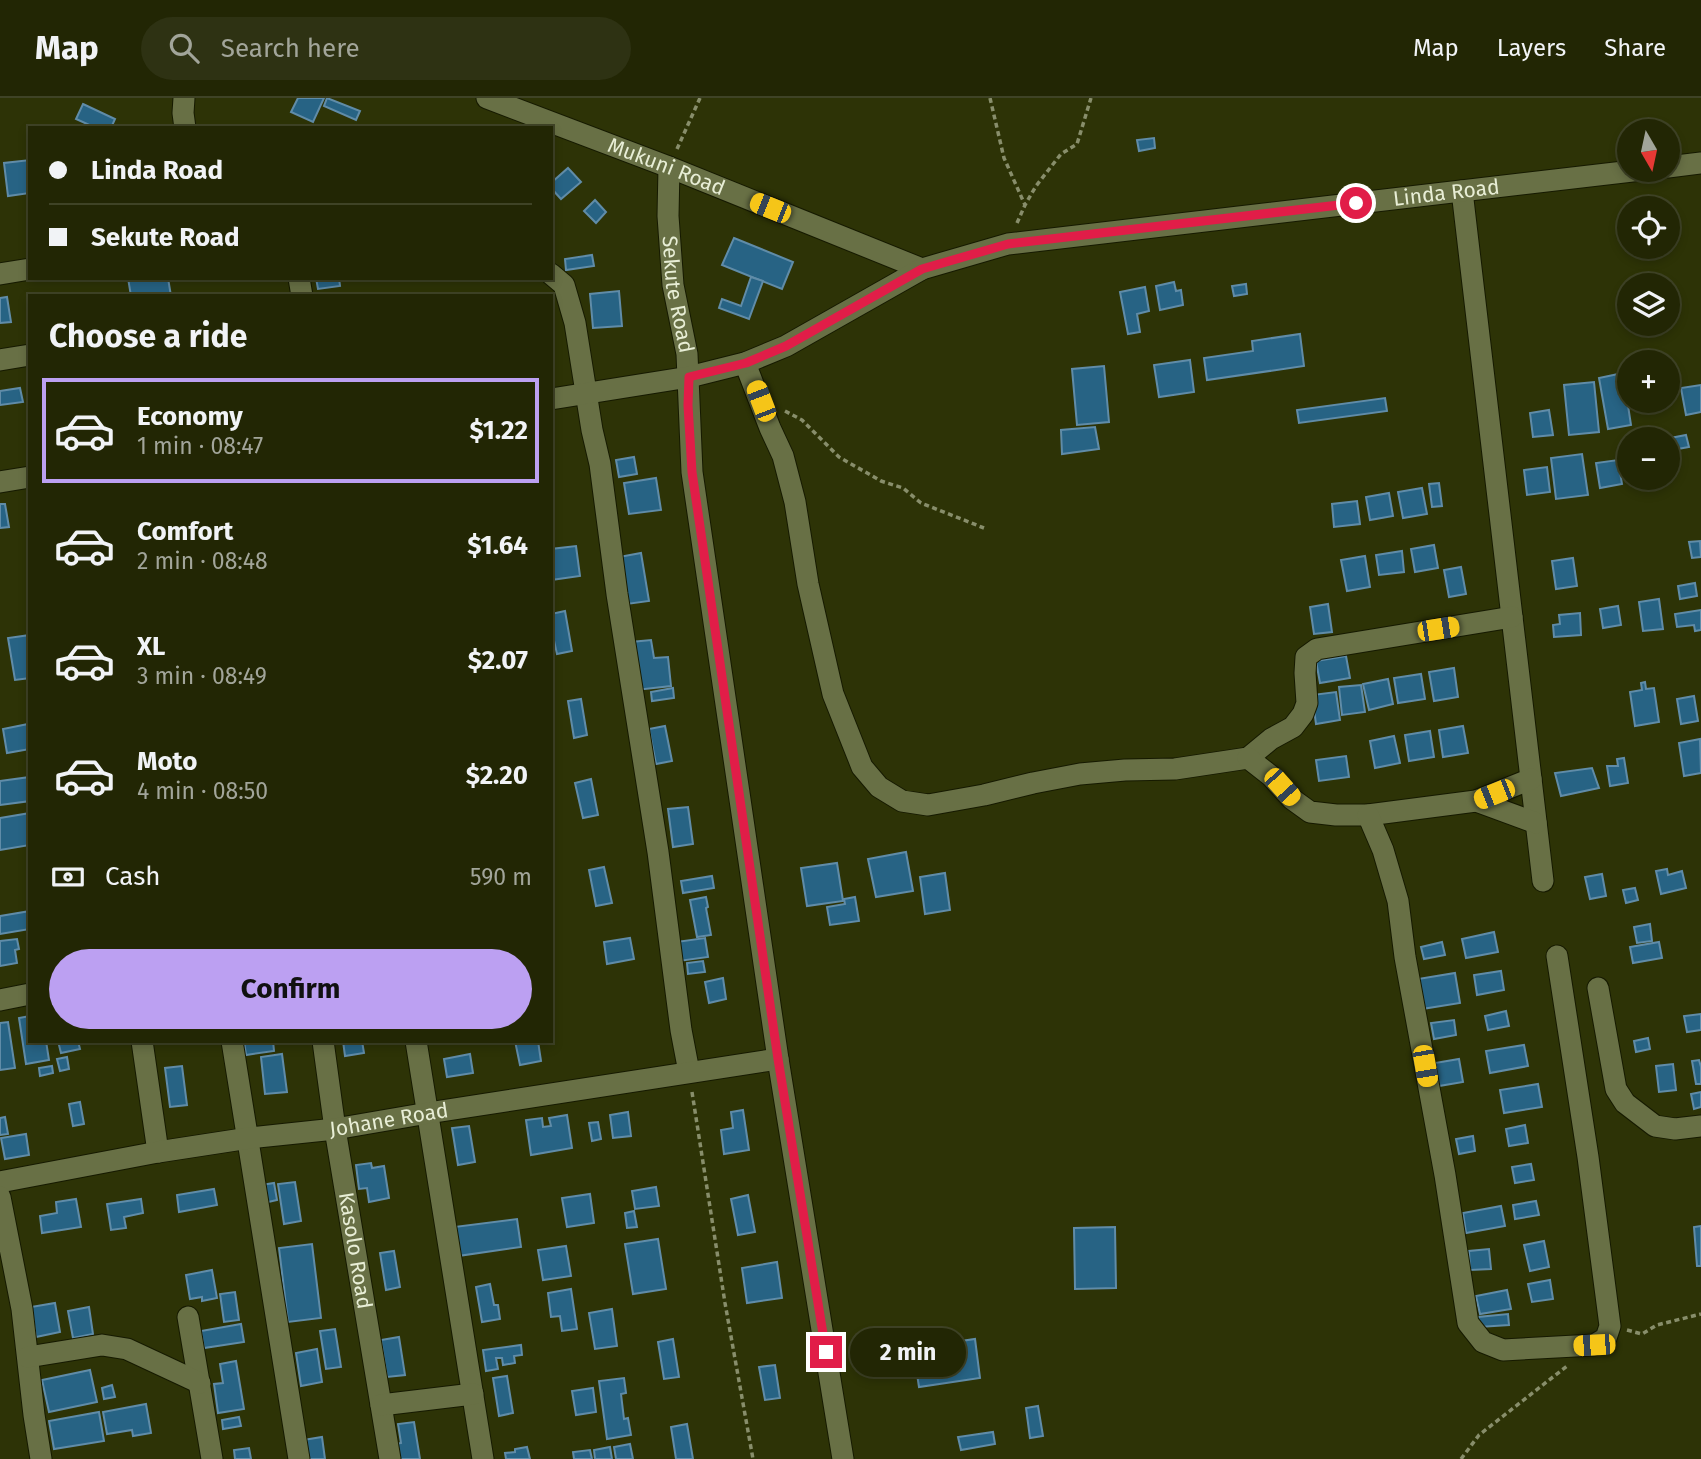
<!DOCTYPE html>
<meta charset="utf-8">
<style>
body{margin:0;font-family:"Fira Sans",sans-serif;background:#2e3213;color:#f1f3f6;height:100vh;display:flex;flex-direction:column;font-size:26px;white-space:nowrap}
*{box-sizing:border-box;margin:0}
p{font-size:23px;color:#a2a59a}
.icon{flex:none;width:38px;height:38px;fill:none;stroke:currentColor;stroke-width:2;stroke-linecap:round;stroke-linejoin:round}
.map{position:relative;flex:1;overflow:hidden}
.sheet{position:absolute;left:28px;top:196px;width:525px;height:749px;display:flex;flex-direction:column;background:#222604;border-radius:0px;box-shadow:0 4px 10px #0003,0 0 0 2px #3f4326}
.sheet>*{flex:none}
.hud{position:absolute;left:28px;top:28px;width:525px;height:154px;border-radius:0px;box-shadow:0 4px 10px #0003,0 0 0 2px #3f4326;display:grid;align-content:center;height:154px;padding:0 21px;background:#222604}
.needle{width:46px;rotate:171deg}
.fabs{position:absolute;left:1617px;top:21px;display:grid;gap:14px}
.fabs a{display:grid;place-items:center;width:63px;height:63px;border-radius:50%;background:#222604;box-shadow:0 4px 10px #0003,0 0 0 2px #3f4326;font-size:35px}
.end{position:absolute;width:32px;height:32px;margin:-16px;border:9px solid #e11d48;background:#fff;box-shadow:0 0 0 4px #fff}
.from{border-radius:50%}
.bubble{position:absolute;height:49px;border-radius:24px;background:#222604;box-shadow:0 4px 10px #0003,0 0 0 2px #3f4326;font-size:23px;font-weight:700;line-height:49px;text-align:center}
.car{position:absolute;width:21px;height:42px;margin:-21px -10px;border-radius:9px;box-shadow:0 0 5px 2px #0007;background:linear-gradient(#f5c518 24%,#345 0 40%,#f5c518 0 76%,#345 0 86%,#f5c518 0)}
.hud b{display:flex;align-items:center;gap:24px;height:66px;font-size:26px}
.hud b+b{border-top:2px solid #3f4326}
.hud i{width:18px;height:18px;background:#f1f3f6}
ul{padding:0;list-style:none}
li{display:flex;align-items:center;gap:21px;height:105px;margin:0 14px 10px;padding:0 7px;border:4px solid transparent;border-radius:0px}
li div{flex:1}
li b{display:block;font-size:26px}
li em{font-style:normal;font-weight:700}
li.selected{border-color:#bca0f2}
li>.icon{width:63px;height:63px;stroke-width:1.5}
h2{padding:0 21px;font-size:32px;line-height:84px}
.pay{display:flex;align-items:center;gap:18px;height:77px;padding:0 21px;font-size:26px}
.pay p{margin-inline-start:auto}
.button{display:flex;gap:14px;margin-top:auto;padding:14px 21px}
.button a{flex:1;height:80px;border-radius:42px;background:#bca0f2;color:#111;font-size:28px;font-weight:700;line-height:80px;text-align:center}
header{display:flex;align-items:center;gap:42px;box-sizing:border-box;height:98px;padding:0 35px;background:#222604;border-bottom:2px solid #3f4326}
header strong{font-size:33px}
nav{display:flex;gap:38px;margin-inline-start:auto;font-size:24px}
.search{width:490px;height:63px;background:#2e3213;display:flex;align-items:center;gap:18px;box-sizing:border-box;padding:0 24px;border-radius:38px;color:#a2a59a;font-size:26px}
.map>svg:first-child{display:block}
</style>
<header>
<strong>Map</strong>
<div class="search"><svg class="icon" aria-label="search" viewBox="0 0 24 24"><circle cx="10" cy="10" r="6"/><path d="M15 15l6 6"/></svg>Search here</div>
<nav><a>Map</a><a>Layers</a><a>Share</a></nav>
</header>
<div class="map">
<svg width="1701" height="1361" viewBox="0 0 1701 1361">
<rect width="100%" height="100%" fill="#2d3306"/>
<!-- building -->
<g fill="#276384" stroke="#608ca8" stroke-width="2">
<path d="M298 0H324L313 24 291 14Z"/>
<path d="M327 0 360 13 356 22 324 8Z"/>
<path d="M83 6 115 21 111 30H96L76 21Z"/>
<path d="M1154 40 1155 50 1139 53 1137 42Z"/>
<path d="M30 62V95L8 98 4 65Z"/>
<path d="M568 70 581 84 561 101 551 90V85Z"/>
<path d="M595 102 606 114 596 125 584 113Z"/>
<path d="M734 140 793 164 782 191 722 167Z"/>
<path d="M592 157 594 168 566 172 565 161Z"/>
<path d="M751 179 763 183 749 221 719 210 722 201 741 208Z"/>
<path d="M128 180H168L171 198H131Z"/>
<path d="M316 180H339L340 188 318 191Z"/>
<path d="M1174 184 1176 193 1181 192 1183 207 1160 212 1156 188Z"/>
<path d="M1246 186 1247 196 1234 198 1232 188Z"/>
<path d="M1145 189 1149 213 1137 216 1140 234 1128 236 1120 194Z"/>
<path d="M619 193 622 228 593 230 590 196Z"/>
<path d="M7 199 11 224 0 225V200Z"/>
<path d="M1300 236 1304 268 1207 282 1204 260 1253 253 1252 243Z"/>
<path d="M1190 262 1194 294 1159 299 1154 267Z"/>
<path d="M1104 268 1109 324 1077 327 1072 271Z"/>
<path d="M1623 275 1631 327 1608 331 1599 280Z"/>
<path d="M1594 284 1599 334 1569 337 1564 287Z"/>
<path d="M1701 287V314L1686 317 1681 290Z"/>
<path d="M20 290 23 304 0 307V293Z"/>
<path d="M1385 300 1387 313 1299 325 1297 312Z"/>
<path d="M1549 312 1553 337 1533 339 1530 315Z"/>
<path d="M1095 329 1099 351 1062 356 1061 332Z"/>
<path d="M1686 337 1689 349 1672 352 1670 340Z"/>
<path d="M1582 356 1588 397 1556 401 1551 360Z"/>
<path d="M634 359 637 376 619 379 616 362Z"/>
<path d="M1618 362 1622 386 1600 390 1596 365Z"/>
<path d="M1547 369 1550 394 1527 397 1524 372Z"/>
<path d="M656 380 661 412 629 416 624 385Z"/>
<path d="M1439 385 1442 408 1432 409 1429 386Z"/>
<path d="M1422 390 1427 416 1403 420 1398 394Z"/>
<path d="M1389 395 1393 418 1370 422 1366 399Z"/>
<path d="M1357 403 1360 426 1334 429 1332 406Z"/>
<path d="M0 406H5L9 429 0 430Z"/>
<path d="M1700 443 1701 459 1692 460 1689 444Z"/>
<path d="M1434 447 1438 470 1415 474 1411 451Z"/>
<path d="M576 448 580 478 551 482V451Z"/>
<path d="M1402 453 1404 474 1379 477 1376 457Z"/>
<path d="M641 455 649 503 627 506 619 459Z"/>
<path d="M1365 458 1370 489 1347 493 1341 462Z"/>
<path d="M1573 460 1577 488 1556 491 1552 463Z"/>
<path d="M1461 469 1466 496 1449 499 1444 472Z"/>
<path d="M1695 485 1697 498 1680 501 1678 488Z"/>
<path d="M1659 501 1663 531 1643 533 1639 504Z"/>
<path d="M1328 506 1332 534 1314 536 1310 509Z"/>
<path d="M1618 508 1621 527 1603 530 1600 511Z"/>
<path d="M1701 512V532L1695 533 1694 527 1677 529 1675 516Z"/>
<path d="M565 513 572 553 557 556 551 529V516Z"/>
<path d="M1580 515 1581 537 1554 539 1553 527 1560 526 1559 517Z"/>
<path d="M30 537V580L15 582 8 540Z"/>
<path d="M651 542 654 560 668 559 671 588 636 592 631 544Z"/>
<path d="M1346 558 1350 580 1320 585 1316 563Z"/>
<path d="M1454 570 1458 599 1434 603 1429 574Z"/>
<path d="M1421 576 1425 601 1398 605 1394 580Z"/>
<path d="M1388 581 1393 606 1369 612 1363 586Z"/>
<path d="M1645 584 1646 591 1654 590 1659 624 1635 628 1630 594 1642 592 1641 585Z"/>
<path d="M1361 587 1365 614 1342 617 1339 589Z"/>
<path d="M673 590 674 600 652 603 651 594Z"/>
<path d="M1336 594 1340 622 1316 626 1312 597Z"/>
<path d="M1694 598 1698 623 1681 626 1677 601Z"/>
<path d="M581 601 587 637 574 640 568 603Z"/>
<path d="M28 626 30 651 7 655 3 631Z"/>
<path d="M665 628 672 663 656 666 649 631Z"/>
<path d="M1463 628 1468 655 1443 659 1439 632Z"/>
<path d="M1430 633 1434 659 1409 663 1405 637Z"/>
<path d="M1394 638 1400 665 1375 670 1370 643Z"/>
<path d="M1700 641 1701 675 1684 678 1679 645Z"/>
<path d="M1346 658 1349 679 1319 683 1316 662Z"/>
<path d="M1624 660 1628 685 1610 688 1607 668H1618L1617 661Z"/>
<path d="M1592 670 1599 690 1561 698 1555 675Z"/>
<path d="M30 679V703L0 707V683Z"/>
<path d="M591 681 598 717 583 720 575 685Z"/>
<path d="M688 709 693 746 673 749 668 711Z"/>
<path d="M30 715V747L0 752V720Z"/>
<path d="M906 754 913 793 876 799 868 761Z"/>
<path d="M837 765 843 803 807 808 801 770Z"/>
<path d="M604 769 612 805 596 808 589 772Z"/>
<path d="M1667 771 1668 777 1682 773 1686 790 1661 796 1656 773Z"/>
<path d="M945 775 950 812 925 816 920 779Z"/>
<path d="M1602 776 1606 798 1590 801 1585 779Z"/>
<path d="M712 778 714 790 683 795 681 783Z"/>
<path d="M1635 790 1638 802 1626 805 1623 792Z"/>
<path d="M706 799 708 809 706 810 711 837 697 839 690 802Z"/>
<path d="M855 799 859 823 830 827 827 809 845 806 844 801Z"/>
<path d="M30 813V831L0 836V818Z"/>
<path d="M1650 826 1652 843 1637 845 1634 829Z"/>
<path d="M1494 834 1498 854 1466 860 1462 841Z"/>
<path d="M630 840 634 861 607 866 604 844Z"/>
<path d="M705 840 708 859 679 863 676 844Z"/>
<path d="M17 841 19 851 15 852 17 865 0 868V843Z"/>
<path d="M1442 844 1445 857 1424 861 1421 849Z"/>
<path d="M1659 844 1662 860 1633 865 1630 849Z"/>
<path d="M703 863 705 874 688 876 687 865Z"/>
<path d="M1501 873 1504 892 1477 897 1474 877Z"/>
<path d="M1455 875 1460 905 1422 911 1418 881Z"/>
<path d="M723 880 726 901 709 905 705 884Z"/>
<path d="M1506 913 1509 928 1488 932 1485 918Z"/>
<path d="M1701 916V932L1687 934 1684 918Z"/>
<path d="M30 918V943H46L49 962 26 966 19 920Z"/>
<path d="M1454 922 1456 937 1434 941 1431 925Z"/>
<path d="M8 924 15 970 0 972V925Z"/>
<path d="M1648 940 1650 951 1636 954 1634 943Z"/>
<path d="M58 943H78L80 951 61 955Z"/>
<path d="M244 943H273L274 953 246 957Z"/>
<path d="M343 943H362L364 955 345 958Z"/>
<path d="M515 943H538L541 963 520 967Z"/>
<path d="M1524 947 1528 968 1490 975 1486 953Z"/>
<path d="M282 956 287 994 265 996 261 959Z"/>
<path d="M470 956 473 975 447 979 444 961Z"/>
<path d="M67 959 69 971 60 973 57 961Z"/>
<path d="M1459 961 1463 984 1439 988 1435 965Z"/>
<path d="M1699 962 1701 969V986H1696L1692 963Z"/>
<path d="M1673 966 1676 992 1659 994 1656 968Z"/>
<path d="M52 968 53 975 40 978 39 970Z"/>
<path d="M182 968 187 1007 170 1009 165 970Z"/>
<path d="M1538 986 1542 1009 1504 1015 1500 992Z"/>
<path d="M1701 994V1009L1694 1011 1691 996Z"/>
<path d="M80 1004 84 1026 73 1028 69 1006Z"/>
<path d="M743 1012 749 1052 724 1056 721 1032 733 1030 731 1014Z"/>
<path d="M628 1014 631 1038 613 1040 610 1017Z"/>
<path d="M567 1017 572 1050 531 1057 526 1022 542 1020 543 1029 551 1028 549 1020Z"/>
<path d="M5 1019 8 1036 0 1037V1020Z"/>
<path d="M598 1024 601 1041 592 1043 589 1025Z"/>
<path d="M1525 1027 1528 1045 1509 1048 1506 1031Z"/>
<path d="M469 1028 475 1064 458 1067 452 1030Z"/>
<path d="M26 1036 29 1057 5 1061 1 1040Z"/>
<path d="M1473 1038 1475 1053 1459 1056 1456 1041Z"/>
<path d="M371 1065 372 1070 384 1068 389 1100 369 1104 367 1090 359 1091 356 1067Z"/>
<path d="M1531 1066 1534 1082 1515 1085 1512 1069Z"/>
<path d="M295 1084 301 1123 284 1126 278 1086Z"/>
<path d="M274 1085 277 1102 264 1105 261 1087Z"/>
<path d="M656 1089 659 1108 635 1111 632 1093Z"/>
<path d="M214 1091 217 1107 179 1114 177 1097Z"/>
<path d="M590 1096 594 1125 567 1129 562 1100Z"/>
<path d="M748 1097 755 1134 738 1137 731 1101Z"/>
<path d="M76 1101 81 1129 42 1135 40 1118 57 1115 56 1104Z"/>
<path d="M141 1101 143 1115 124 1119 126 1130 111 1132 107 1106Z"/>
<path d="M1536 1103 1539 1117 1515 1121 1513 1107Z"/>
<path d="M1501 1108 1505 1128 1466 1135 1463 1115Z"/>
<path d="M634 1113 637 1129 627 1130 625 1115Z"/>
<path d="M517 1121 521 1149 458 1158 454 1129Z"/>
<path d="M1701 1128V1168H1697L1694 1129Z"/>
<path d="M1115 1129 1116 1190 1075 1191 1074 1130Z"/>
<path d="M658 1141 666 1191 633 1196 625 1146Z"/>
<path d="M1544 1143 1549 1169 1530 1173 1524 1147Z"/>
<path d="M312 1146 321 1220 288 1224 279 1150Z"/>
<path d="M566 1148 571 1178 543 1182 538 1152Z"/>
<path d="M1489 1151 1491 1171 1470 1172 1469 1153Z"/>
<path d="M394 1153 400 1189 386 1192 380 1155Z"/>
<path d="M777 1164 782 1200 747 1205 742 1170Z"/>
<path d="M212 1172 217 1200 202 1203V1199L190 1201 186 1177Z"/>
<path d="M1550 1182 1553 1201 1532 1204 1528 1186Z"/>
<path d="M490 1186 494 1207H498L500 1221 482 1224 476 1189Z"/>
<path d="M571 1191 577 1231 562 1233 560 1218 551 1219 548 1195Z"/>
<path d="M1507 1192 1511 1211 1480 1216 1476 1198Z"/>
<path d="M235 1194 239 1222 224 1224 220 1196Z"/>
<path d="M55 1205 60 1234 36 1239 31 1209Z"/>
<path d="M89 1209 93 1236 73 1240 68 1213Z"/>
<path d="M612 1211 617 1248 595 1251 589 1215Z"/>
<path d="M1508 1216 1509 1227 1479 1229 1478 1219Z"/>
<path d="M241 1226 244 1244 204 1250 201 1233Z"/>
<path d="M335 1231 341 1269 326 1271 320 1233Z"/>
<path d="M399 1239 405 1277 387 1279 381 1242Z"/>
<path d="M673 1241 679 1279 664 1281 658 1244Z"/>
<path d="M975 1241 980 1280 919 1289 913 1250Z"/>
<path d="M521 1247 522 1257 514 1258 515 1265 503 1267 502 1260H496L498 1271 486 1273 483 1252Z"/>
<path d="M317 1251 322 1284 301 1288 296 1255Z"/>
<path d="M236 1263 244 1311 218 1315 214 1286 223 1285 220 1266Z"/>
<path d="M775 1267 780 1300 765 1302 759 1269Z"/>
<path d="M90 1272 97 1304 49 1314 42 1282Z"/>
<path d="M507 1278 513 1315 499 1318 493 1280Z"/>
<path d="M624 1280 626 1295 621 1296 624 1321 628 1320 631 1337 607 1341 599 1283Z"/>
<path d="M112 1287 115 1299 104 1301 102 1290Z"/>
<path d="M593 1290 596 1314 576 1317 572 1293Z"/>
<path d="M146 1306 151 1335 133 1338 132 1332 107 1336 103 1314Z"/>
<path d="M1038 1308 1043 1338 1030 1340 1026 1310Z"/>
<path d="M99 1314 104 1343 54 1351 49 1323Z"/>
<path d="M239 1319 241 1328 223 1331 222 1322Z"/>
<path d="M414 1324 420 1361H393L391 1347 401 1345 398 1326Z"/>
<path d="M687 1326 693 1361H676L671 1329Z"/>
<path d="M993 1334 995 1346 961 1352 958 1339Z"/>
<path d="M322 1339 325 1361H306L303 1342Z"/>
<path d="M630 1346 633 1361H616L614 1349Z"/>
<path d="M527 1349 530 1361H506L505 1355 515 1354V1351Z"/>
<path d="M610 1349 612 1361H595L594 1352Z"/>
<path d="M249 1350 251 1361H235L234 1352Z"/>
<path d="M590 1352 592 1361H574L573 1354Z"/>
</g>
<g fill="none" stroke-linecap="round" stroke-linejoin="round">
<!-- minor casing -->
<g stroke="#161a00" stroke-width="23">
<g id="minor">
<path d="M184 0 183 15 185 30"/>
<path id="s1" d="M487 0 669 69 922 171"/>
<path id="s2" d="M669 69 668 118 673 187 687 256 692 374 778 961 843 1361"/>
<path d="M1668 69 1701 65"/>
<path d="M1462 93 1543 783"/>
<path d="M0 176 30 171"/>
<path d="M551 176 564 187 575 225 592 332 600 366 617 496 658 754 681 932 689 974"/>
<path d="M299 180 302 198"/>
<path d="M0 262 30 257"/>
<path d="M745 265 770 330 783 358 795 404 808 486 833 596 862 669 879 689 902 703 928 707 984 697 1033 685 1080 676 1125 672 1175 671 1248 660 1271 641 1293 629 1303 616 1307 605 1305 575 1306 559 1317 551 1512 519"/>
<path id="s3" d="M551 301 689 279 745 265 786 248 922 171 1008 146 1641 72"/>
<path d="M0 384 30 379"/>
<path d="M1248 660 1271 678 1292 701 1310 714 1336 717H1368L1476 703 1531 681"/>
<path d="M1476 703 1536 725"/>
<path d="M1368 717 1383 752 1398 803 1405 859 1445 1077 1468 1225 1483 1244 1503 1252 1594 1247 1606 1240 1610 1228 1588 1059 1557 858"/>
<path d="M1598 890 1616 991 1625 1005 1655 1028 1675 1031 1701 1028"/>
<path d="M0 902 30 896"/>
<path d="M142 943 158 1054"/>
<path d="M232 943 299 1361"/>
<path id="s4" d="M323 943 335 1031 390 1361"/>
<path d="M416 943 483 1361"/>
<path id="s5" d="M0 1084 158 1054 249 1040 335 1031 428 1015 778 961"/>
<path d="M0 1099 22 1211 34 1317 41 1361"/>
<path d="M188 1219 212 1361"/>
<path d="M28 1259 102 1247 127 1251 200 1285"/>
<path d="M381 1307 473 1296"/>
</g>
</g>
<!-- path -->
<g stroke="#888e6b" stroke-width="3.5" stroke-dasharray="5 3.5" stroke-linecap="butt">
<path d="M990 0 1004 60 1025 107"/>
<path d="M677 51 700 0"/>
<path d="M1017 125 1025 107 1036 88 1061 56 1077 46 1091 0"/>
<path d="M785 313 802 322 839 359 881 383 903 390 921 405 984 430"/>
<path d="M692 994 725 1205 753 1361"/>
<path d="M1627 1232 1642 1236 1657 1227 1701 1216"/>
<path d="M1461 1361 1479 1337 1567 1268"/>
</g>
<!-- minor -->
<use href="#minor" stroke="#687045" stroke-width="21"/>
</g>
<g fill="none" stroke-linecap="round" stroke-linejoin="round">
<!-- route -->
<path stroke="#e11d48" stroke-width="9" d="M826 1254 778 961 692 374 688 307 689 279 746 265 786 248 922 171 1008 146 1356 105"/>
</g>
<g text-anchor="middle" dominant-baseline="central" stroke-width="5" stroke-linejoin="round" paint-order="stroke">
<!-- street labels -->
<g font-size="21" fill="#e8eed6" stroke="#232900">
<text stroke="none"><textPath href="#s1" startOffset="192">Mukuni Road</textPath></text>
<text stroke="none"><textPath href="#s3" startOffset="929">Linda Road</textPath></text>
<text stroke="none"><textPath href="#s2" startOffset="128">Sekute Road</textPath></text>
<text stroke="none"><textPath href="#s5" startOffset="394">Johane Road</textPath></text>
<text stroke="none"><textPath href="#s4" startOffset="212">Kasolo Road</textPath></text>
</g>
</g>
</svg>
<div class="fabs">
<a><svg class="needle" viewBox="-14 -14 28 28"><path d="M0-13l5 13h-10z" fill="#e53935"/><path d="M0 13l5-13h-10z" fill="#a2a59a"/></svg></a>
<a><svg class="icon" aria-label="locate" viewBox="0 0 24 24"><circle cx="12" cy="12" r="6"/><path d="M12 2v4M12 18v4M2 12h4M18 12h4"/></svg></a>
<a><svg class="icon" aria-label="layers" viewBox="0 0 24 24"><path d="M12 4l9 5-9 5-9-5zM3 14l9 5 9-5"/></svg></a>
<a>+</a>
<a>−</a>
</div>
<i class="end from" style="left:1356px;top:105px"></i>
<i class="end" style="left:826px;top:1254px"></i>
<div class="bubble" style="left:850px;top:1230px;width:116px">2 min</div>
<i class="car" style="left:770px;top:110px;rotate:292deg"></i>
<i class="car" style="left:761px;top:303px;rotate:339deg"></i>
<i class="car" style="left:1438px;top:531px;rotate:81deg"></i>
<i class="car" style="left:1282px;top:689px;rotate:138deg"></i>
<i class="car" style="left:1494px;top:696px;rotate:248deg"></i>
<i class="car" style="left:1425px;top:968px;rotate:170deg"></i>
<i class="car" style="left:1594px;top:1247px;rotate:267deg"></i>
<div class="hud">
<b><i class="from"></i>Linda Road</b>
<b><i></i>Sekute Road</b>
</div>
<section class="sheet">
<h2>Choose a ride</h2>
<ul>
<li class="selected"><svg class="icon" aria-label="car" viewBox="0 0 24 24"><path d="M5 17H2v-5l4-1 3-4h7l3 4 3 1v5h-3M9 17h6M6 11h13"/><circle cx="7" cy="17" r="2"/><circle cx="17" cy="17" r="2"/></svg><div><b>Economy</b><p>1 min · 08:47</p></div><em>$1.22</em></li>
<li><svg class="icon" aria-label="car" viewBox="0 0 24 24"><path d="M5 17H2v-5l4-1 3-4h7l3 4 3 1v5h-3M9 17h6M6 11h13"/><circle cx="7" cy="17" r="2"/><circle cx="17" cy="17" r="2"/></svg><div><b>Comfort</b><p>2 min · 08:48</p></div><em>$1.64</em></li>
<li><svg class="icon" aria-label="car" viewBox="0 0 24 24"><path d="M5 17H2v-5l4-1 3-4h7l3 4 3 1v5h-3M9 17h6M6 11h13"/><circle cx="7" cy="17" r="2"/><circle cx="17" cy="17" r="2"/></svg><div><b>XL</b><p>3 min · 08:49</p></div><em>$2.07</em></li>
<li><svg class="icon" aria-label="car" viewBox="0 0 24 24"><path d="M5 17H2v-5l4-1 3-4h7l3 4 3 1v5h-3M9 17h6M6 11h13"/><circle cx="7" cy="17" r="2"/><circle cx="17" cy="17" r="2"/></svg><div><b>Moto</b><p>4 min · 08:50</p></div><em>$2.20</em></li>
</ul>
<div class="pay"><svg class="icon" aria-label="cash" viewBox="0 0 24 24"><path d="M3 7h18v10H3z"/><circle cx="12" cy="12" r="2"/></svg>Cash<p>590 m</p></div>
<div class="button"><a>Confirm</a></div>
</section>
</div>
